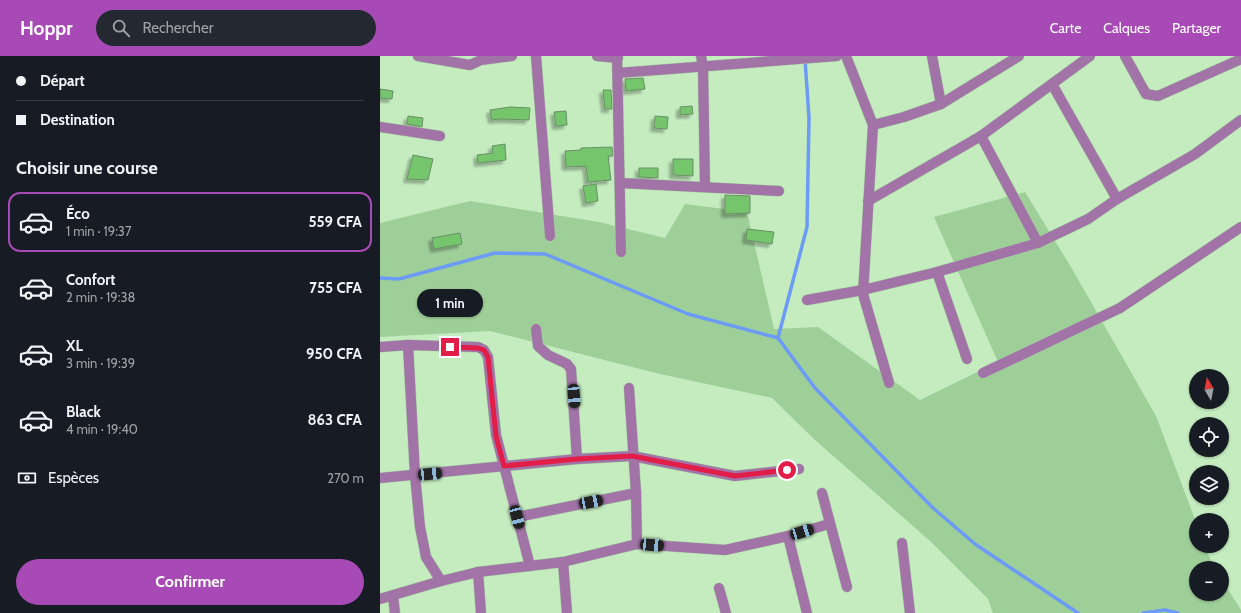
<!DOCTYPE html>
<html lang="fr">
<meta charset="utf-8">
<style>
body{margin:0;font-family:Cabin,sans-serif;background:#242831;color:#f1f3f6;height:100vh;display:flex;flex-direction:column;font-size:15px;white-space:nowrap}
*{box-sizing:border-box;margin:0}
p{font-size:13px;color:#9ea1a6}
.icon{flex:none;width:22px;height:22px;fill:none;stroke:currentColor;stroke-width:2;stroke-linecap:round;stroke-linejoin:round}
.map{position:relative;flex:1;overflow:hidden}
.side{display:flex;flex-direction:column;background:#171b24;width:380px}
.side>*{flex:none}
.guide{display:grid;align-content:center;height:88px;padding:0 16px;background:#171b24}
.needle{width:26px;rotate:350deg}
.tools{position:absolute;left:809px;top:313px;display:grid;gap:8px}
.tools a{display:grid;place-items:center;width:40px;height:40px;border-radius:50%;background:#171b24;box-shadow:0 1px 3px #0004;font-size:20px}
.end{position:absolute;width:18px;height:18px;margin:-9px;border:5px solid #e11d48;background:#fff;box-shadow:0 0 0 2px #fff}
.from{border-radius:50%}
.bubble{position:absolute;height:28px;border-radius:14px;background:#171b24;box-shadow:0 1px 3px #0004;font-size:13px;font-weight:800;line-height:28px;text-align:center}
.car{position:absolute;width:12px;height:24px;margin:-12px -6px;border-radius:5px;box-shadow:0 0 3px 1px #0007;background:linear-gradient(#222 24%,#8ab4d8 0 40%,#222 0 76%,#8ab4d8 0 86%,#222 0)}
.guide b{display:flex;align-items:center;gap:14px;height:38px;font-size:15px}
.guide b+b{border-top:1px solid #363941}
.guide i{width:10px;height:10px;background:#f1f3f6}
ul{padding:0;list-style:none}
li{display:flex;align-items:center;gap:12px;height:60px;margin:0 8px 6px;padding:0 8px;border:2px solid transparent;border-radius:12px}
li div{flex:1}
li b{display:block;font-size:15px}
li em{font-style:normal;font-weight:800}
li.active{border-color:#a74ab5}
li>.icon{width:36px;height:36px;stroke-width:1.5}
h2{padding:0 16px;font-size:18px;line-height:48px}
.pay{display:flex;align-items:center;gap:10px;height:44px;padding:0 16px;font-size:15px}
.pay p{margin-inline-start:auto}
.button{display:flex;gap:8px;margin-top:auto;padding:8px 16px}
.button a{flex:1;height:46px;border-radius:24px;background:#a74ab5;color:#fff;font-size:16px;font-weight:800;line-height:46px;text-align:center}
header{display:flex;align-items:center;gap:24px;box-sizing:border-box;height:56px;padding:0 20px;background:#a74ab5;color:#fff}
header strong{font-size:19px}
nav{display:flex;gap:22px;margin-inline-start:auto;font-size:14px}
.search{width:280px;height:36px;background:#242831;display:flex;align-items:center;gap:10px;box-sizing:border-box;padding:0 14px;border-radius:22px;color:#9ea1a6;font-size:15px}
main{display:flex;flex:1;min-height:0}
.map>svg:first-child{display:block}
</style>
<header>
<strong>Hoppr</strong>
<div class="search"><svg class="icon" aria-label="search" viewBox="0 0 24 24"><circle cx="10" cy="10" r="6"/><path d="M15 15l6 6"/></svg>Rechercher</div>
<nav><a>Carte</a><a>Calques</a><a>Partager</a></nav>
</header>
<main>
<section class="side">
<div class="guide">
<b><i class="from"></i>Départ</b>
<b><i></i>Destination</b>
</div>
<h2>Choisir une course</h2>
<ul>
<li class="active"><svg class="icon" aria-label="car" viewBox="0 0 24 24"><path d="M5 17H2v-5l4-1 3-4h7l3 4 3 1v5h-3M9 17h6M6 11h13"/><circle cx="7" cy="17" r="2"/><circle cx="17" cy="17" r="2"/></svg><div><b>Éco</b><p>1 min · 19:37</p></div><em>559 CFA</em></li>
<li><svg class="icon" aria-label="car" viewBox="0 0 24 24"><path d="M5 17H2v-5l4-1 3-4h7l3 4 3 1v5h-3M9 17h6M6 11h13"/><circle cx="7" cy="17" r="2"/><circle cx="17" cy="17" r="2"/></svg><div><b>Confort</b><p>2 min · 19:38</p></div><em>755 CFA</em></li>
<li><svg class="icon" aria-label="car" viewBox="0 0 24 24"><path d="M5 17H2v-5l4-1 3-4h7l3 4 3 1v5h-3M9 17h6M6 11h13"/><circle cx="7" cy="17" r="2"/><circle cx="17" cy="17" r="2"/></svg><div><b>XL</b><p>3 min · 19:39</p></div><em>950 CFA</em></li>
<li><svg class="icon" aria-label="car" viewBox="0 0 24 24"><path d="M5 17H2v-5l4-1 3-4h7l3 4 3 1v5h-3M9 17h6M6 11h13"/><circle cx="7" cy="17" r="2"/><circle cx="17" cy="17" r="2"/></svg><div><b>Black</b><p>4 min · 19:40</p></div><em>863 CFA</em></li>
</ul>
<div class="pay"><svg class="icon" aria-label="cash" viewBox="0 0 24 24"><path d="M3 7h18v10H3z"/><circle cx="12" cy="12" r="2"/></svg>Espèces<p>270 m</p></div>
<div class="button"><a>Confirmer</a></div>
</section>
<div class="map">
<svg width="861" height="557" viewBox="0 0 861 557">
<defs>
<filter id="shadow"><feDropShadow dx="-3.5" dy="3.5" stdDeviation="1" flood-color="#0004"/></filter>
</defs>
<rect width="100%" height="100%" fill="#c4ecbf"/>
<!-- green -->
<path fill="#9fcf99" d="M645 136 691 211 776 360 816 466V490H825L834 512H816V538H842V524L861 554V557H613L608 543 550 485 435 384 392 342 280 318 110 275 0 281V167L90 145 219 166 285 182 305 148 367 156 394 273 438 271 540 344 618 306 554 161Z"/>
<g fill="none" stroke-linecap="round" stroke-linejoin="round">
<!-- stream -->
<g stroke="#6b9bf6" stroke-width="3.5">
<path d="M0 222 19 223 115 197 165 198 308 258 398 282 435 332 553 452 595 488 698 557"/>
<path d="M398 282 427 171 429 62 425 3"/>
<path d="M763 557 785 554 798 557"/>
</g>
</g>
<!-- building -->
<g fill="#75c56d" stroke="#6a8f66" filter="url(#shadow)">
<path d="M263 22 265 33 246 35 245 23Z"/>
<path d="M0 33 13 35 12 43 0 42Z"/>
<path d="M223 34H231L232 53H225Z"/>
<path d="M312 50 313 58 300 59V51Z"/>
<path d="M130 51 150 52 149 64 120 63 112 64 110 54Z"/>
<path d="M186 55 187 69 176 70 174 56Z"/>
<path d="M28 60 43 62 42 71 27 68Z"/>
<path d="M275 60 288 61 287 73 274 72Z"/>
<path d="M125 88 126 104 98 107 97 99 113 97 112 90Z"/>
<path d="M232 91 233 100H228L231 124 208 126 206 110 186 111 185 95 201 94V92Z"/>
<path d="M33 99 53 103 48 124 27 123Z"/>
<path d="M293 103H313V120L293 119Z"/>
<path d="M259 112H278V122L259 121Z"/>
<path d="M216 128 218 145 206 147 203 130Z"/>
<path d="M345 139 370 140V157L345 158Z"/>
<path d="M367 173 394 176 392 188 366 184Z"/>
<path d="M80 177 82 188 54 193 52 182Z"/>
</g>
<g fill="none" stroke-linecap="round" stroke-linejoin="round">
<!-- minor casing -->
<g stroke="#a5c9a1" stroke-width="11">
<g id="minor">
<path d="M38 0 90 9 101 4 132 0"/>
<path d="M156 0 170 180"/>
<path d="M217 0 238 2"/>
<path d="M237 0 241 196"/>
<path d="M321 0 323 11 325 131"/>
<path d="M466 0 493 69 483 238 509 327"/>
<path d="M552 0 561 48"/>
<path d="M745 0 766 38 778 40 861 3"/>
<path d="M238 17 457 0"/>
<path d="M672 28 737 143"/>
<path d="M493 69 524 61 561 48 639 0"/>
<path d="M0 71 60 80"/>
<path d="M601 80 658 187"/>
<path d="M240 127 399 135"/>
<path d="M488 145 601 80 710 0"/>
<path d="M557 216 587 303"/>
<path d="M427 244 483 234 557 216 658 187 708 163 737 143 815 98 861 64"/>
<path d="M156 273 158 290 168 299 187 308 191 313 197 403"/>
<path d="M28 289 98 291 104 294 108 301 116 379 150 510"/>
<path d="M0 291 28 289 35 419 40 471 46 501 61 525"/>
<path d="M603 317 740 252 861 171"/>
<path d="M249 332 256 437 257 488"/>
<path d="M0 422 197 403 252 400 355 420 419 413"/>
<path d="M442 437 467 531"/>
<path d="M137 461 256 437"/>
<path d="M408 480 427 557"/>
<path d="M522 487 530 557"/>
<path d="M183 506 187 557"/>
<path d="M98 516 101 557"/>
<path d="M339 532 346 557"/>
<path d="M13 540 15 557"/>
<path d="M0 543 61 525 98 516 183 506 257 488 345 494 408 480 449 468"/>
</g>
</g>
<!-- minor -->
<use href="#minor" stroke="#a173a7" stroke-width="10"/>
</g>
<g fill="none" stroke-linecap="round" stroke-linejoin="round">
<!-- route -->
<path stroke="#e11d48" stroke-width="5" d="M70 291 98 292 104 294 108 301 116 380 124 410 197 403 252 400 355 420 407 414"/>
</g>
</svg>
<div class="tools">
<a><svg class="needle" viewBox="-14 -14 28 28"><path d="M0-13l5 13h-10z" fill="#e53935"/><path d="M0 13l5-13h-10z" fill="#9ea1a6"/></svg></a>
<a><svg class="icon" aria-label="locate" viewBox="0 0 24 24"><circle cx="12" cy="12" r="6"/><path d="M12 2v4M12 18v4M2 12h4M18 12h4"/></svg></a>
<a><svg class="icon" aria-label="layers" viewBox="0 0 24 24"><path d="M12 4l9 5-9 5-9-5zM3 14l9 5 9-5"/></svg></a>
<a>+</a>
<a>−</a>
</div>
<i class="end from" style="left:407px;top:414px"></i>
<i class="end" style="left:70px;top:291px"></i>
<div class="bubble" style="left:37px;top:233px;width:66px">1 min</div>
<i class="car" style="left:194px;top:340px;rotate:176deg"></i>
<i class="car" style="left:50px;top:418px;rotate:85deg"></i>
<i class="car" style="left:211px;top:446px;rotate:79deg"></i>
<i class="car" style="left:137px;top:461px;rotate:165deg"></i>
<i class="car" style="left:422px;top:476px;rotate:73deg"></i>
<i class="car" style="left:272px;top:489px;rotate:94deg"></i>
</div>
</main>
